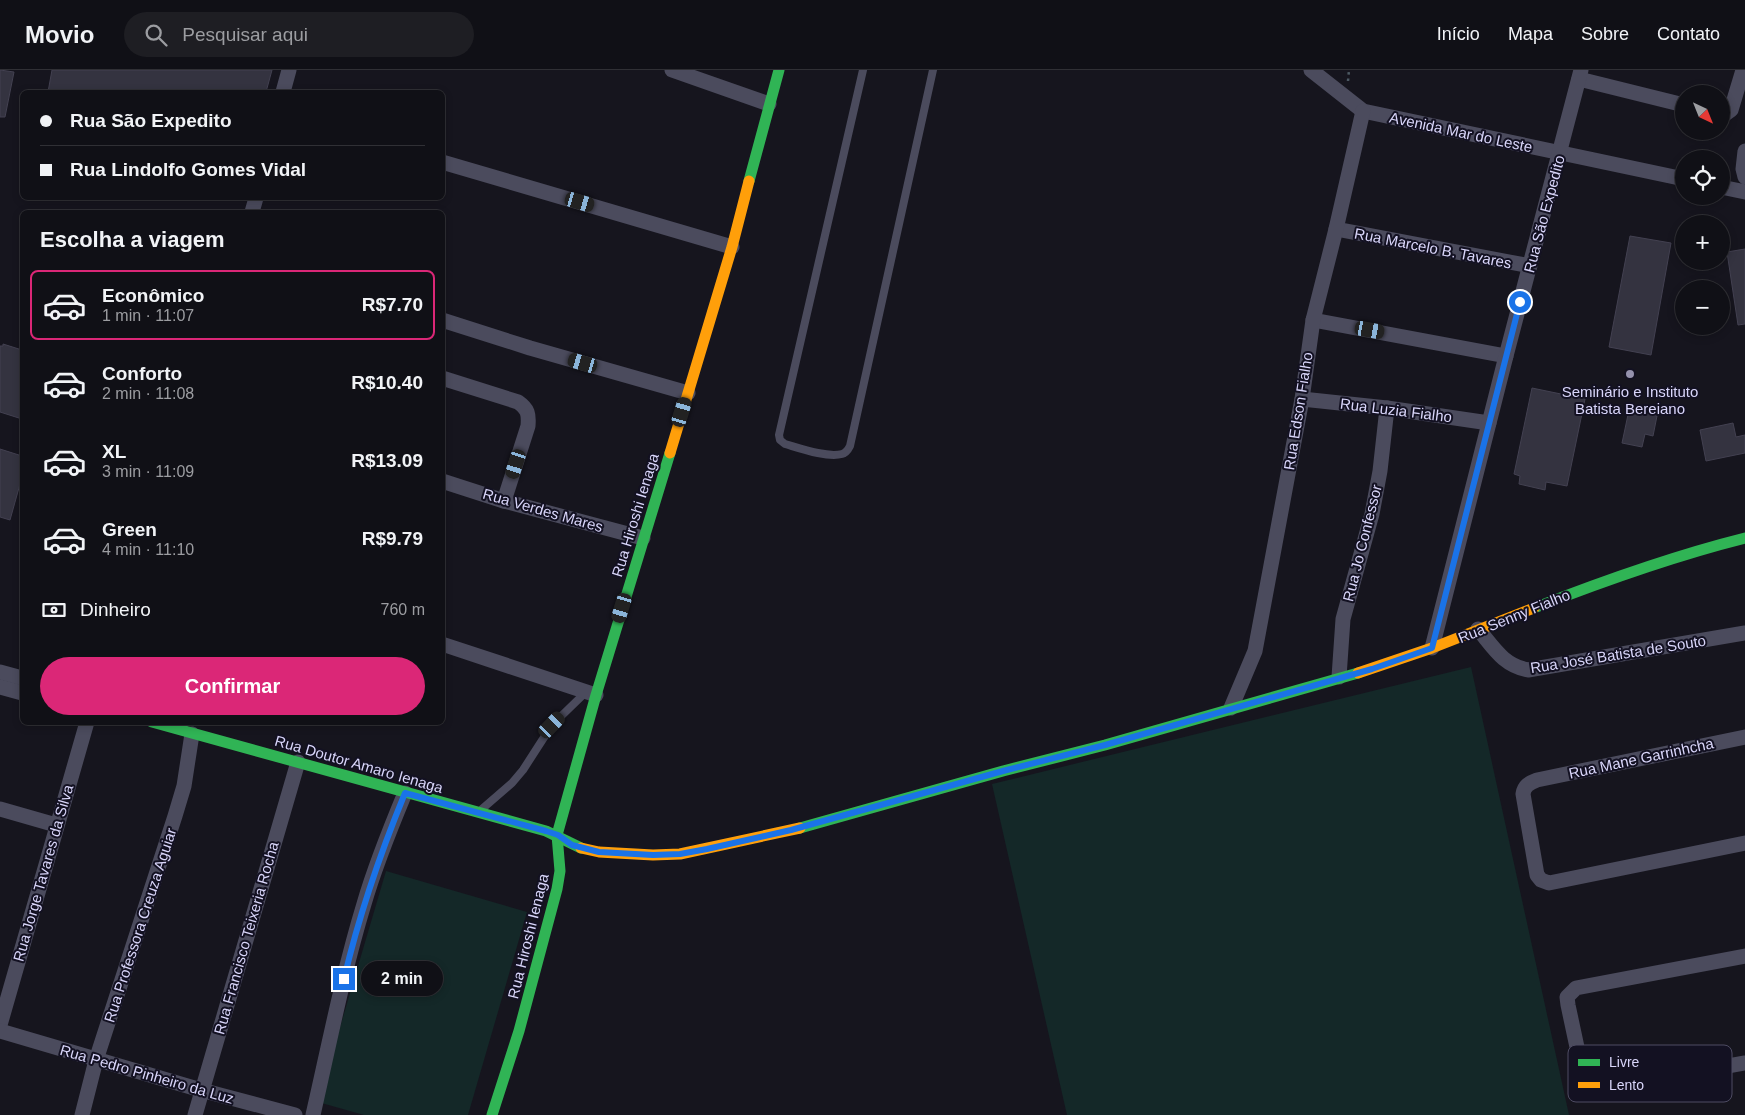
<!DOCTYPE html>
<html lang="pt">
<meta charset="utf-8">
<style>
body{margin:0;font-family:Arial,sans-serif;background:#1e1e23;color:#f1f3f6;height:100vh;display:flex;flex-direction:column;font-size:19px;white-space:nowrap}
*{box-sizing:border-box;margin:0}
p{font-size:16px;color:#9c9da1}
.icon{flex:none;width:28px;height:28px;fill:none;stroke:currentColor;stroke-width:2;stroke-linecap:round;stroke-linejoin:round}
.map{position:relative;flex:1;overflow:hidden}
.details{position:absolute;left:20px;top:140px;width:425px;height:515px;display:flex;flex-direction:column;background:#101016;border-radius:8px;box-shadow:0 2px 8px #0003,0 0 0 1px #303035}
.details>*{flex:none}
.guide{position:absolute;left:20px;top:20px;width:425px;height:110px;border-radius:8px;box-shadow:0 2px 8px #0003,0 0 0 1px #303035;display:grid;align-content:center;height:110px;padding:0 20px;background:#101016}
.needle{width:32px;rotate:137deg}
.buttons{position:absolute;left:1675px;top:15px;display:grid;gap:10px}
.buttons a{display:grid;place-items:center;width:55px;height:55px;border-radius:50%;background:#101016;box-shadow:0 2px 8px #0003,0 0 0 1px #303035;font-size:25px}
.end{position:absolute;width:22px;height:22px;margin:-11px;border:6px solid #1a73e8;background:#fff;box-shadow:0 0 0 2px #fff}
.from{border-radius:50%}
.bubble{position:absolute;height:35px;border-radius:18px;background:#101016;box-shadow:0 2px 8px #0003,0 0 0 1px #303035;font-size:16px;font-weight:600;line-height:35px;text-align:center}
.car{position:absolute;width:15px;height:30px;margin:-15px -8px;border-radius:6px;box-shadow:0 0 4px 1px #0007;background:linear-gradient(#222 24%,#8ab4d8 0 40%,#222 0 76%,#8ab4d8 0 86%,#222 0)}
.guide b{display:flex;align-items:center;gap:18px;height:48px;font-size:19px}
.guide b+b{border-top:1px solid #303035}
.guide i{width:12px;height:12px;background:#f1f3f6}
ul{padding:0;list-style:none}
li{display:flex;align-items:center;gap:15px;height:70px;margin:0 10px 8px;padding:0 10px;border:2px solid transparent;border-radius:8px}
li div{flex:1}
li b{display:block;font-size:19px}
li em{font-style:normal;font-weight:600}
li.selected{border-color:#db2777}
li>.icon{width:45px;height:45px;stroke-width:1.5}
h2{padding:0 20px;font-size:22px;line-height:60px}
.pay{display:flex;align-items:center;gap:12px;height:55px;padding:0 20px;font-size:19px}
.pay p{margin-inline-start:auto}
.action{display:flex;gap:10px;margin-top:auto;padding:10px 20px}
.action a{flex:1;height:58px;border-radius:30px;background:#db2777;color:#fff;font-size:20px;font-weight:600;line-height:58px;text-align:center}
header{display:flex;align-items:center;gap:30px;box-sizing:border-box;height:70px;padding:0 25px;background:#101016;border-bottom:1px solid #303035}
header strong{font-size:24px}
nav{display:flex;gap:28px;margin-inline-start:auto;font-size:18px}
.search{width:350px;height:45px;background:#1e1e23;display:flex;align-items:center;gap:12px;box-sizing:border-box;padding:0 18px;border-radius:28px;color:#9c9da1;font-size:19px}
.map>svg:first-child{display:block}
</style>
<header>
<strong>Movio</strong>
<div class="search"><svg class="icon" aria-label="search" viewBox="0 0 24 24"><circle cx="10" cy="10" r="6"/><path d="M15 15l6 6"/></svg>Pesquisar aqui</div>
<nav><a>Início</a><a>Mapa</a><a>Sobre</a><a>Contato</a></nav>
</header>
<div class="map">
<svg width="1745" height="1045" viewBox="0 0 1745 1045">
<rect width="100%" height="100%" fill="#16151e"/>
<!-- green -->
<g fill="#142828">
<path d="M1471 597 1569 1045H1067L992 714Z"/>
<path d="M386 801 527 842 468 1045H364L318 1032Z"/>
</g>
<!-- building -->
<g fill="#343340" stroke="#434151">
<path d="M0 0 14 2 5 47H0Z"/>
<path d="M52 0H272L266 22H48Z"/>
<path d="M1630 166 1671 173 1651 285 1609 277Z"/>
<path d="M1745 179V254L1738 255 1727 182Z"/>
<path d="M3 274 22 280V349L0 342V276H3Z"/>
<path d="M1532 318 1585 329 1567 416 1546 412 1545 420 1519 414 1520 406 1514 404Z"/>
<path d="M1629 340 1657 346 1653 366 1645 364 1642 377 1622 373Z"/>
<path d="M1733 353 1736 367 1745 365V383L1706 391 1700 360Z"/>
<path d="M0 379 22 386V407L10 450 0 447Z"/>
</g>
<g fill="none" stroke-linecap="round" stroke-linejoin="round">
<!-- path -->
<path stroke="#4d5a64" stroke-width="2.5" stroke-dasharray="2.5 4" stroke-linecap="butt" d="M1348 11 1349 0"/>
<!-- lane -->
<g stroke="#4b4b5d" stroke-width="8">
<path d="M863 0 779 365 780 370 785 374C799 378 827 388 842 384 846 383 848 380 850 376L933 0"/>
<path d="M482 739 512 713 523 700 552 655 586 622"/>
</g>
<!-- street -->
<g stroke="#4b4b5d" stroke-width="15">
<path d="M672 0 769 34"/>
<path d="M1311 0 1363 41 1684 109"/>
<path d="M1579 9 1684 35"/>
<path d="M283 22 289 0"/>
<path d="M1721 45H1724L1731 40 1743 0"/>
<path d="M1745 81 1743 99 1745 107"/>
<path d="M442 92 732 177"/>
<path d="M1721 117 1745 122"/>
<path d="M252 142 256 128"/>
<path d="M1336 159 1530 196"/>
<path d="M442 250 530 278 688 323"/>
<path d="M1313 250 1506 286"/>
<path d="M442 308 518 332C528 339 529 344 528 356L504 431"/>
<path d="M1302 329 1387 338 1489 353"/>
<path d="M442 411 504 431 643 468"/>
<path d="M1478 559C1494 578 1503 595 1528 600L1745 563"/>
<path d="M442 574 596 625"/>
<path d="M1432 578 1506 286 1581 0"/>
<path d="M0 602 22 608"/>
<path d="M1339 607 1343 549 1372 444 1380 401 1387 338"/>
<path d="M0 617 22 623"/>
<path d="M1231 638 1255 581 1302 329 1313 250 1336 159 1363 41"/>
<path d="M1745 667 1537 710C1529 713 1524 716 1523 724L1537 805 1541 810 1549 813 1745 773"/>
<path d="M0 739 56 755"/>
<path d="M1745 886 1576 918 1567 927 1568 935 1584 1010 1594 1018 1601 1019 1745 993"/>
<path d="M0 955 87 652"/>
<path d="M0 961 201 1020 295 1045"/>
<path d="M82 1045 96 990 175 746 184 716 192 664"/>
<path d="M195 1045 298 692"/>
<path d="M313 1045C329 975 343 903 364 834 375 796 390 759 405 723"/>
</g>
<!-- fast -->
<g stroke="#30b455" stroke-width="11">
<path d="M749 111 779 0"/>
<path d="M1534 538C1603 511 1673 486 1745 468"/>
<path d="M152 652 546 761 581 778"/>
<path d="M800 758 1003 701 1105 675 1358 603"/>
<path d="M492 1045 519 961 557 819 560 801 557 765 596 625 670 383"/>
</g>
<!-- slow -->
<g stroke="#ff9f0a" stroke-width="11">
<path d="M670 383 732 177 749 111"/>
<path d="M1358 603 1432 578 1534 538"/>
<path d="M581 778 599 782 653 785 680 784 800 758"/>
</g>
</g>
<g fill="none" stroke-linecap="round" stroke-linejoin="round">
<!-- route -->
<path stroke="#1a73e8" stroke-width="6" d="M344 909C359 845 380 784 405 723L546 761 558 765 572 775 599 782 653 785 680 784 707 779 791 760 1003 701 1105 675 1372 599 1432 578 1520 232"/>
</g>
<!-- markers -->
<circle fill="#9592ad" stroke="#131122" stroke-width="2" cx="1630" cy="304" r="5"/>
<g text-anchor="middle" dominant-baseline="central" stroke-width="4" stroke-linejoin="round" paint-order="stroke">
<!-- street labels -->
<g font-size="15" fill="#d9d6fa" stroke="#131122">
<text transform="translate(1461 62) rotate(12)">Avenida Mar do Leste</text>
<text transform="translate(1544 144) rotate(-75)">Rua São Expedito</text>
<text transform="translate(1433 178) rotate(11)">Rua Marcelo B. Tavares</text>
<text transform="translate(1396 340) rotate(7)">Rua Luzia Fialho</text>
<text transform="translate(1298 341) rotate(-81)">Rua Edson Fialho</text>
<text transform="translate(543 440) rotate(16)">Rua Verdes Mares</text>
<text transform="translate(635 445) rotate(-73)">Rua Hiroshi Ienaga</text>
<text transform="translate(1362 473) rotate(-76)">Rua Jo Confessor</text>
<text transform="translate(1514 546) rotate(-22)">Rua Senny Fialho</text>
<text transform="translate(1618 584) rotate(-9)">Rua José Batista de Souto</text>
<text transform="translate(1641 688) rotate(-12)">Rua Mane Garrinhcha</text>
<text transform="translate(359 694) rotate(16)">Rua Doutor Amaro Ienaga</text>
<text transform="translate(43 803) rotate(-74)">Rua Jorge Tavares da Silva</text>
<text transform="translate(140 855) rotate(-72)">Rua Professora Creuza Aguiar</text>
<text transform="translate(528 866) rotate(-76)">Rua Hiroshi Ienaga</text>
<text transform="translate(246 868) rotate(-74)">Rua Francisco Teixeria Rocha</text>
<text transform="translate(147 1004) rotate(16)">Rua Pedro Pinheiro da Luz</text>
</g>
<!-- poi labels -->
<g font-size="15" fill="#d9d6fa" stroke="#131122">
<text x="1630" y="321">Seminário e Instituto<tspan x="1630" dy="17">Batista Bereiano</tspan></text>
</g>
</g>
<!-- legend -->
<rect x="1568" y="975" width="164" height="57" rx="8" fill="#131122" stroke="#4e4c63" stroke-width="1"/>
<rect x="1578" y="989" width="22" height="7" fill="#30b455"/>
<rect x="1578" y="1012" width="22" height="6" fill="#ff9f0a"/>
<g font-size="14" fill="#d9d6fa">
<text x="1609" y="997">Livre</text>
<text x="1609" y="1020">Lento</text>
</g>
</svg>
<div class="buttons">
<a><svg class="needle" viewBox="-14 -14 28 28"><path d="M0-13l5 13h-10z" fill="#e53935"/><path d="M0 13l5-13h-10z" fill="#9c9da1"/></svg></a>
<a><svg class="icon" aria-label="locate" viewBox="0 0 24 24"><circle cx="12" cy="12" r="6"/><path d="M12 2v4M12 18v4M2 12h4M18 12h4"/></svg></a>
<a>+</a>
<a>−</a>
</div>
<i class="end from" style="left:1520px;top:232px"></i>
<i class="end" style="left:344px;top:909px"></i>
<div class="bubble" style="left:361px;top:891px;width:82px">2 min</div>
<i class="car" style="left:580px;top:132px;rotate:106deg"></i>
<i class="car" style="left:1370px;top:260px;rotate:100deg"></i>
<i class="car" style="left:583px;top:293px;rotate:286deg"></i>
<i class="car" style="left:682px;top:342px;rotate:17deg"></i>
<i class="car" style="left:516px;top:394px;rotate:198deg"></i>
<i class="car" style="left:622px;top:538px;rotate:197deg"></i>
<i class="car" style="left:552px;top:655px;rotate:44deg"></i>
<div class="guide">
<b><i class="from"></i>Rua São Expedito</b>
<b><i></i>Rua Lindolfo Gomes Vidal</b>
</div>
<section class="details">
<h2>Escolha a viagem</h2>
<ul>
<li class="selected"><svg class="icon" aria-label="car" viewBox="0 0 24 24"><path d="M5 17H2v-5l4-1 3-4h7l3 4 3 1v5h-3M9 17h6M6 11h13"/><circle cx="7" cy="17" r="2"/><circle cx="17" cy="17" r="2"/></svg><div><b>Econômico</b><p>1 min · 11:07</p></div><em>R$7.70</em></li>
<li><svg class="icon" aria-label="car" viewBox="0 0 24 24"><path d="M5 17H2v-5l4-1 3-4h7l3 4 3 1v5h-3M9 17h6M6 11h13"/><circle cx="7" cy="17" r="2"/><circle cx="17" cy="17" r="2"/></svg><div><b>Conforto</b><p>2 min · 11:08</p></div><em>R$10.40</em></li>
<li><svg class="icon" aria-label="car" viewBox="0 0 24 24"><path d="M5 17H2v-5l4-1 3-4h7l3 4 3 1v5h-3M9 17h6M6 11h13"/><circle cx="7" cy="17" r="2"/><circle cx="17" cy="17" r="2"/></svg><div><b>XL</b><p>3 min · 11:09</p></div><em>R$13.09</em></li>
<li><svg class="icon" aria-label="car" viewBox="0 0 24 24"><path d="M5 17H2v-5l4-1 3-4h7l3 4 3 1v5h-3M9 17h6M6 11h13"/><circle cx="7" cy="17" r="2"/><circle cx="17" cy="17" r="2"/></svg><div><b>Green</b><p>4 min · 11:10</p></div><em>R$9.79</em></li>
</ul>
<div class="pay"><svg class="icon" aria-label="cash" viewBox="0 0 24 24"><path d="M3 7h18v10H3z"/><circle cx="12" cy="12" r="2"/></svg>Dinheiro<p>760 m</p></div>
<div class="action"><a>Confirmar</a></div>
</section>
</div>
